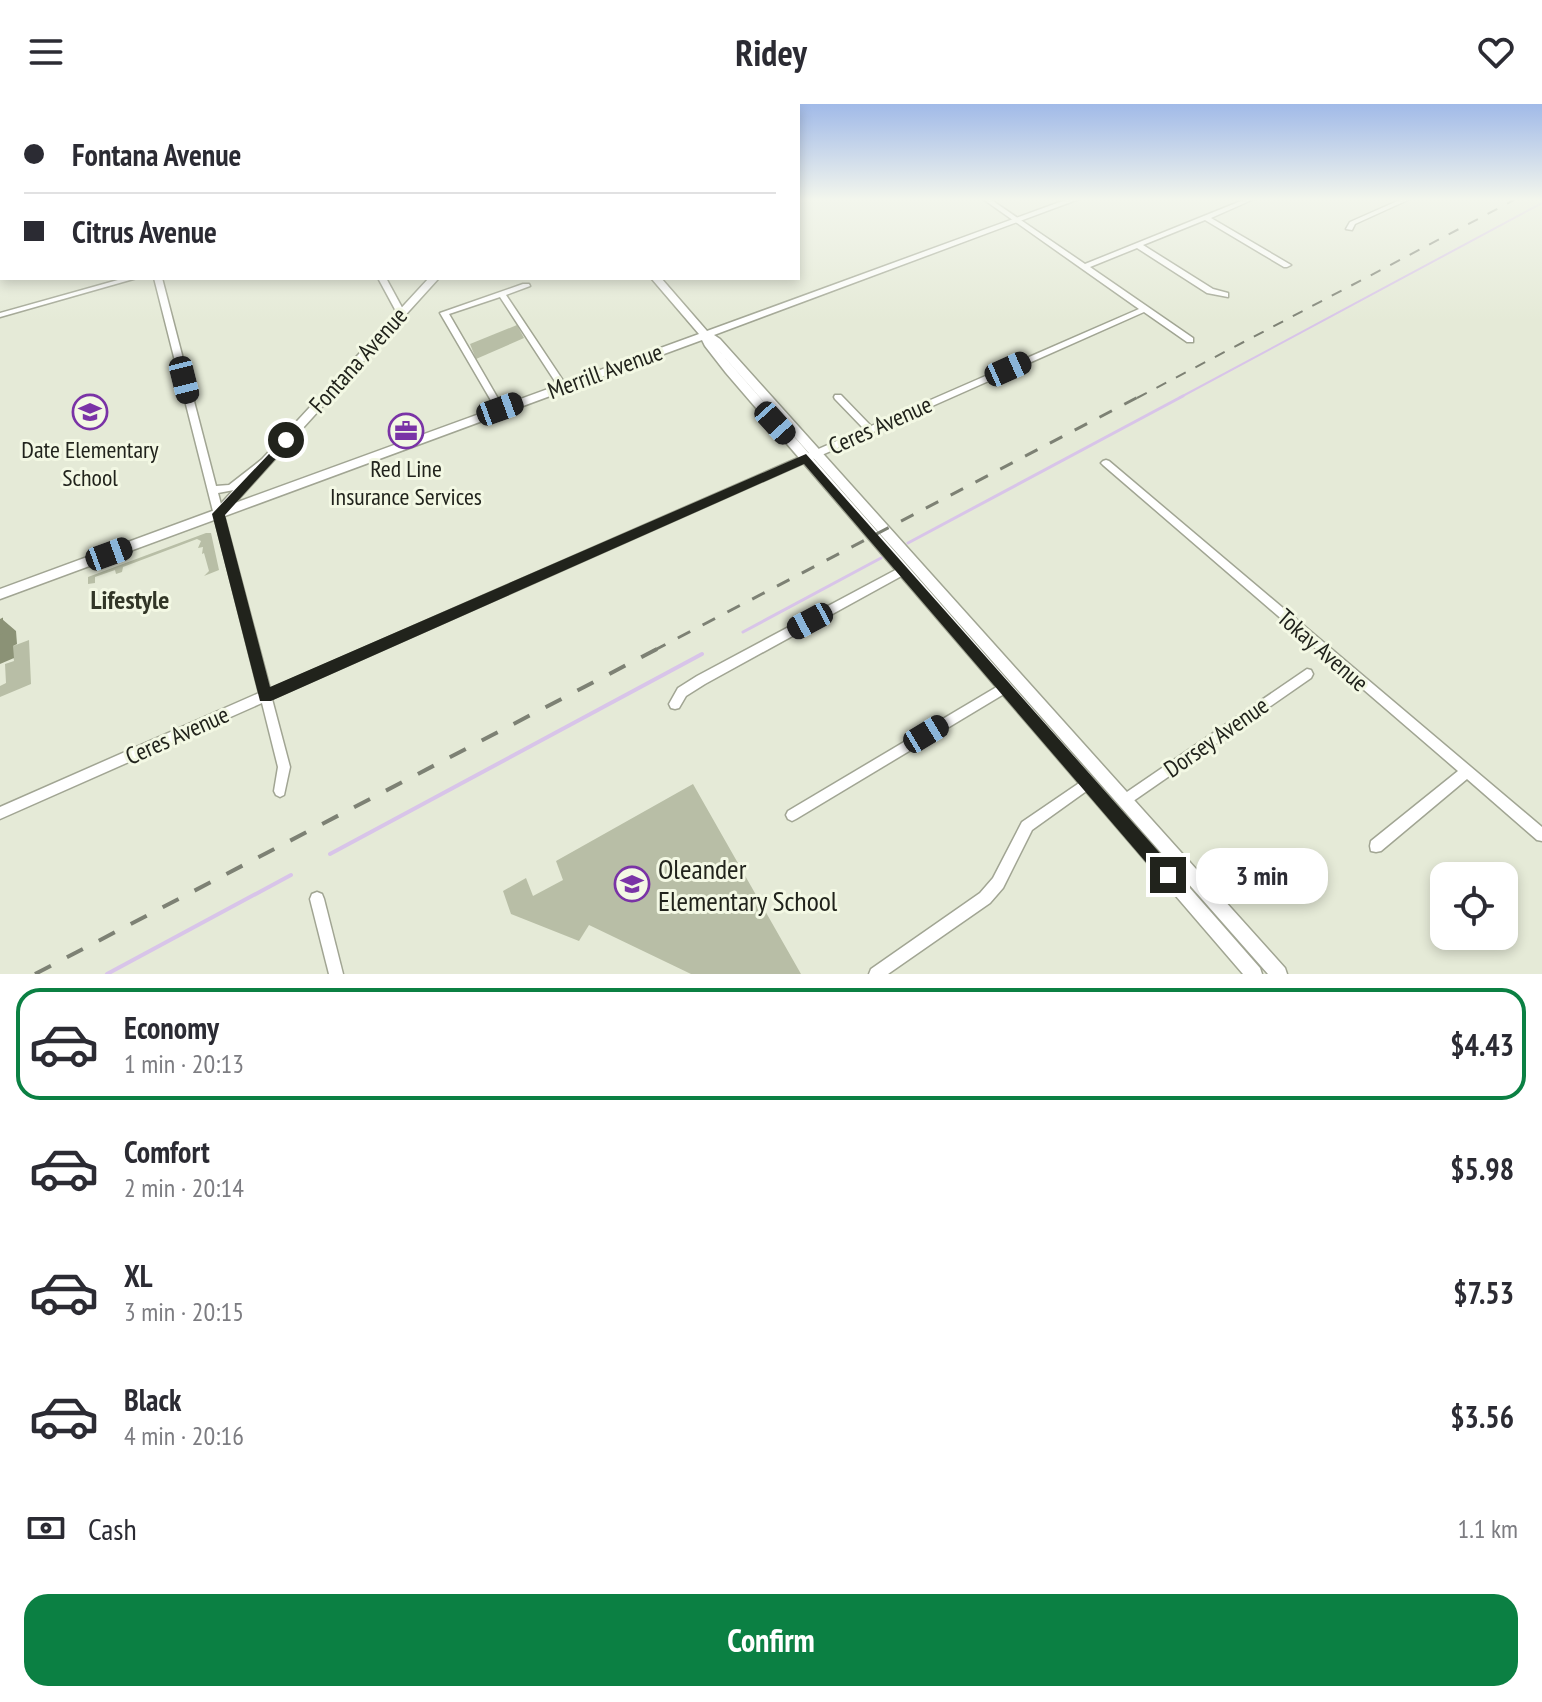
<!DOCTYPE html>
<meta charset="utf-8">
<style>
body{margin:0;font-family:"PT Sans Narrow",sans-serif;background:#f2f2f3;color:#2b2b33;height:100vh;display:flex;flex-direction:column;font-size:30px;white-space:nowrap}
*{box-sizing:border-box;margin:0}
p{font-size:26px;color:#7c7c81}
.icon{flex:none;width:44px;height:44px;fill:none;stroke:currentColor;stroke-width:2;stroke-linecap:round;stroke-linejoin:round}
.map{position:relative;height:870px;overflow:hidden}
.details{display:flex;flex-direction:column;background:#fff;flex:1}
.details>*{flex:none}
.guide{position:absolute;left:0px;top:0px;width:800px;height:176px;box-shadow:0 4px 12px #0003;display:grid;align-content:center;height:176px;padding:0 24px;background:#fff}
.fabs{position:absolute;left:1430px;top:758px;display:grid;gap:16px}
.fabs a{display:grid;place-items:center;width:88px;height:88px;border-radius:16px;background:#fff;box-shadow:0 4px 12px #0003;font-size:40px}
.end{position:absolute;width:36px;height:36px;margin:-18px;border:10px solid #21231c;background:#fff;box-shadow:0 0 0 4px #fff}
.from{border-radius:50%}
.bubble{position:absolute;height:56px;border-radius:24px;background:#fff;box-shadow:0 4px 12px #0003;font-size:26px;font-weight:600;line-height:56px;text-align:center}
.car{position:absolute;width:24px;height:48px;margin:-24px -12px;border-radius:10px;box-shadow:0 0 6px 2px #0007;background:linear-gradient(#222 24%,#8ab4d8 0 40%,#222 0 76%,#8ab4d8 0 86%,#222 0)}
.guide b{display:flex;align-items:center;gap:28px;height:76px;font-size:30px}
.guide b+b{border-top:2px solid #e1e1e2}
.guide i{width:20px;height:20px;background:#2b2b33}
ul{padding:14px 0 0;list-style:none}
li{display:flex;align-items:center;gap:24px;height:112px;margin:0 16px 12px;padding:0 8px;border:4px solid transparent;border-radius:24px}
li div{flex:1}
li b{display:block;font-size:30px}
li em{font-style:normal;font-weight:600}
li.current{border-color:#0b8043}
li>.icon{width:72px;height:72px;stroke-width:1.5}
.pay{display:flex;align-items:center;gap:20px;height:88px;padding:0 24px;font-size:30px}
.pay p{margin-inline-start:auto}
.primary-button{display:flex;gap:16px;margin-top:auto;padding:16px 24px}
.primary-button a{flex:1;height:92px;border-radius:24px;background:#0b8043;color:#fff;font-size:32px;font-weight:600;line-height:92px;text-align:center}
header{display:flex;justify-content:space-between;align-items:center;height:104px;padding:0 24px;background:#fff;font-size:36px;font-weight:600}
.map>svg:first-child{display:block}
</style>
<header><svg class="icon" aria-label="menu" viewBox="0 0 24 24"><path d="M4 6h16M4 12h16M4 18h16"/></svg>Ridey<svg class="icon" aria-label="heart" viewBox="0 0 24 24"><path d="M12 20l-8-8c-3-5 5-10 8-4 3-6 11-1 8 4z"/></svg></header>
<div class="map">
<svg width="1542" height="870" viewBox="0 0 1542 870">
<rect width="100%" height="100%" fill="#e5ead7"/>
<!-- green -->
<g fill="#b8bea6">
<path d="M517 221 524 234 476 255 470 240Z"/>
<path d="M206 429H211L219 466 204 472 209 467 204 449 202 450 203 443 198 444 201 437 197 435 123 463 122 468 116 470 115 466 95 473V479L88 480V473Z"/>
<path d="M29 536 31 580 0 593V582L6 579 5 560 14 557 13 550 0 547Z"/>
<path d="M693 680 801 870H691L589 821 579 837 511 810 503 787 526 774 533 792 563 776 556 757Z"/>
</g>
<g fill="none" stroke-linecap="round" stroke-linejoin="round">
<!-- stream-far2 -->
<path stroke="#d8c4e9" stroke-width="2" d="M1179 294 1542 99"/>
<!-- stream-far1 -->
<g stroke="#d8c4e9" stroke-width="3">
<path d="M908 439 1183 292"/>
<path d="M743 528 881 454"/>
</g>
<!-- stream -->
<g stroke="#d8c4e9" stroke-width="4">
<path d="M330 750 702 550"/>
<path d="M107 870 291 771"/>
</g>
<!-- minor casing -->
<g stroke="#a1a593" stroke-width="3">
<g id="minor">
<path d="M983 95H990L1085 160 1246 95H1254L1211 114 1291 161 1287 163H1284L1205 116 1143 141 1213 185 1228 189V193L1207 189 1137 144 1090 163 1193 234V238H1187L1144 208 272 595 290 663 284 691 280 693 276 691 274 687 278 663 262 599 0 715V703L259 589 154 174H162L216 382 229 381 261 356 264 355 269 358 234 386 218 389 270 585 864 325 835 295 834 293 835 291H841L871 322 1139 205Z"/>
<path d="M1402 95H1410L1355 120 1352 126 1346 125 1350 118Z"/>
<path d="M125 174H137L0 213V209Z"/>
<path d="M378 174H386L405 209 404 211H398Z"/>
<path d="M523 180H529L530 182 506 191 566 281 567 283 566 285H560L500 193 449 210 504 305 500 308 496 305 440 209Z"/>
<path d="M1106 356 1109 357 1542 723V737L1537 736 1467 675 1381 747 1376 748 1371 747 1370 742 1371 737 1458 667 1103 361 1101 359 1103 357Z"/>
<path d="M903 462 907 463 908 466 907 469 705 580 686 592 679 604 675 605 671 604 669 600 678 584 697 572Z"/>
<path d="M1307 565 1311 566 1313 570 1311 574 1129 700 1125 702 1121 700 1119 696 1121 692Z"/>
<path d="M1005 578 1009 579 1011 583 1009 587 796 715 792 717 788 715 786 711 788 707Z"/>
<path d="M1088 673 1092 675 1094 679 1092 683 1032 726 1003 784 990 799 888 870H869L871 865 980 789 993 774 1022 718Z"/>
<path d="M317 788 322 790 324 795 343 870H329L310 795 312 790Z"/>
</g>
</g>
<!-- major casing -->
<g stroke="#a1a593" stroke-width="3">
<path id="major" d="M1068 95H1079L714 231 720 235 1285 864 1287 870H1268L712 239 1260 864 1262 870H1243L726 269 705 242 702 236 0 495V485L215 406 429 174H439L235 399 699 230 651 174H661L707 227Z"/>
</g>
<!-- minor -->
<use href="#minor" fill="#fff" fill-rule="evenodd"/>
<!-- major -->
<use href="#major" fill="#fff" fill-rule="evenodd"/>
<!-- rail-far2 -->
<path stroke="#7d8174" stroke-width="2" stroke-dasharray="11 11" stroke-linecap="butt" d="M1137 294 1516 95"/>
<!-- rail-far1 -->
<path stroke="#7d8174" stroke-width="3" stroke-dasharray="14 14" stroke-linecap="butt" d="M653 547 1140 292"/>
<!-- rail -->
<path stroke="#7d8174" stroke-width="4" stroke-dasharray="18 18" stroke-linecap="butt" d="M35 870 657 545"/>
</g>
<!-- shaded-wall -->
<path fill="#8b9276" d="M2 515 16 527 17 540 13 542 14 554 0 560V530Z"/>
<!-- building -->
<path fill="#c7d1a9" stroke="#8b9276" stroke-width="2" d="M2 515V529L0 530V516Z"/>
<!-- sky -->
<linearGradient id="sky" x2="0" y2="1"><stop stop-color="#a1bae8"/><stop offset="0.44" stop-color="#f3f6ed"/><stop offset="1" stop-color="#f3f6ed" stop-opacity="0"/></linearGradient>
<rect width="1542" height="217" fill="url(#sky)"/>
<!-- route -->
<path fill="#21231c" d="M286 332 291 336 290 339 225 411 270 583 806 350 1174 765 1176 771 1174 777 1168 779 1162 777 804 360 271 597H260L212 410Z"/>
<!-- icons -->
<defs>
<g id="school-ring" transform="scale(1.8)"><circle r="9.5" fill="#f3f8e4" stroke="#7a33a6" stroke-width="1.5"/><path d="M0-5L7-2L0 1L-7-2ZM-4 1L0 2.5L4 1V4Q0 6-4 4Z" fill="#7a33a6"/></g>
<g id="office-ring" transform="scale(1.8)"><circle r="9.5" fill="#f3f8e4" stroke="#7a33a6" stroke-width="1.5"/><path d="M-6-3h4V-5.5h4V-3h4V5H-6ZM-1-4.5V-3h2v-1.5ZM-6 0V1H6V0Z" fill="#7a33a6"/></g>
</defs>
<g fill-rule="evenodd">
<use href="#school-ring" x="90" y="308"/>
<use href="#office-ring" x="406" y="327"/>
<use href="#school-ring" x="632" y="780"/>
</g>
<g text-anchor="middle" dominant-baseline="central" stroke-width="6" stroke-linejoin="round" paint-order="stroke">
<!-- street labels -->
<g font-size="24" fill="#21231c" stroke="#f3f8e4">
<text transform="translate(358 256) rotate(-48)">Fontana Avenue</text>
<text transform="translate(605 267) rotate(-20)">Merrill Avenue</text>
<text transform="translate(880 321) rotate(-24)">Ceres Avenue</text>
<text transform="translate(1323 546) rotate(41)">Tokay Avenue</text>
<text transform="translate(177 631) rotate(-24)">Ceres Avenue</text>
<text transform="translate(1216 633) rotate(-35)">Dorsey Avenue</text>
</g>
<!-- poi labels -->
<g font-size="24" fill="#21231c" stroke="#f3f8e4">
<text x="90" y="345">Date Elementary<tspan x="90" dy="28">School</tspan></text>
<text x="406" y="364">Red Line<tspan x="406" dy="28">Insurance Services</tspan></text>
</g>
<!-- neighbourhood labels -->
<g font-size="26" font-weight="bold" fill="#323627" stroke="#f3f8e4">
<text x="130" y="495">Lifestyle</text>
</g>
<!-- near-poi labels -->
<g font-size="28" fill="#21231c" stroke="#f3f8e4" text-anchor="start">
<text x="658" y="764">Oleander<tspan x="658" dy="32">Elementary School</tspan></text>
</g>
</g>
</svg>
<div class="fabs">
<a><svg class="icon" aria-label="locate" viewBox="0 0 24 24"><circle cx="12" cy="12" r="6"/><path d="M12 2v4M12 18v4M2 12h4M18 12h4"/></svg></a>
</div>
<i class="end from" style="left:286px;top:336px"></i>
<i class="end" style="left:1168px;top:771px"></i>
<div class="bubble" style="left:1196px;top:744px;width:132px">3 min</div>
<i class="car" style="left:1008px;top:265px;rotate:66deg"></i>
<i class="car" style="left:184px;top:276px;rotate:166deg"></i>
<i class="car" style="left:500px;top:305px;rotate:70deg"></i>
<i class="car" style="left:775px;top:319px;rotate:138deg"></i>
<i class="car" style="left:109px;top:450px;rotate:70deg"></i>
<i class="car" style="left:810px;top:517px;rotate:242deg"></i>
<i class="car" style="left:926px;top:630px;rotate:59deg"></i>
<div class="guide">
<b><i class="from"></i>Fontana Avenue</b>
<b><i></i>Citrus Avenue</b>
</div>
</div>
<section class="details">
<ul>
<li class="current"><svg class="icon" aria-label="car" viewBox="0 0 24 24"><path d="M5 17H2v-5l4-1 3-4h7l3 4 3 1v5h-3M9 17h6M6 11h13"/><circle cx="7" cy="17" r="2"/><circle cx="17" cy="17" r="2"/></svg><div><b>Economy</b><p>1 min · 20:13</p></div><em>$4.43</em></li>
<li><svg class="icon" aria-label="car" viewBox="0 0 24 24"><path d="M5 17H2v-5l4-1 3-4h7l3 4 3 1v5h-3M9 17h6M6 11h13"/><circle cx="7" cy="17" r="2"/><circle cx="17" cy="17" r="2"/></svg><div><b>Comfort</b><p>2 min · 20:14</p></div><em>$5.98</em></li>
<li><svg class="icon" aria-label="car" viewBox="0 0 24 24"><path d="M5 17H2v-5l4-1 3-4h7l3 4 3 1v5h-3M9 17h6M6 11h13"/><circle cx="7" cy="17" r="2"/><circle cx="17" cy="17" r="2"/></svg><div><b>XL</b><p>3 min · 20:15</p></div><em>$7.53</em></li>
<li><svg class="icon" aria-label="car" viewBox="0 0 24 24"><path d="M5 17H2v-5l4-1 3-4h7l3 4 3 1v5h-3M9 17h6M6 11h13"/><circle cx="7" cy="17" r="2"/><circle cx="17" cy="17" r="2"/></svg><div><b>Black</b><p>4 min · 20:16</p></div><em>$3.56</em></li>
</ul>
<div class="pay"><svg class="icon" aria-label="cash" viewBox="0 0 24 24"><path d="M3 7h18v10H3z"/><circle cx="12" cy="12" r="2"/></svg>Cash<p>1.1 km</p></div>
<div class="primary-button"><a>Confirm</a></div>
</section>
